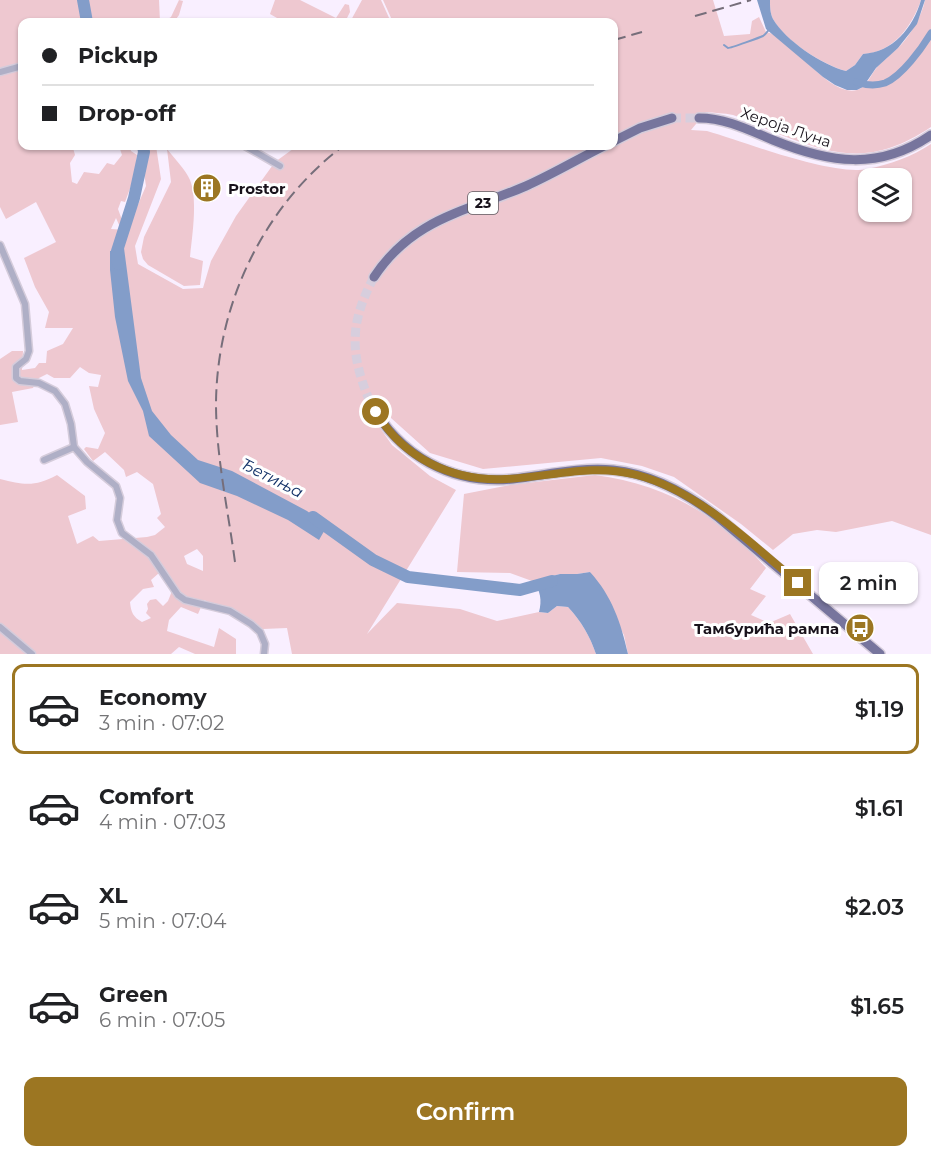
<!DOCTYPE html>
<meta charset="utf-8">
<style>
body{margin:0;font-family:Montserrat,sans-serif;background:#f6f6f6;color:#202124;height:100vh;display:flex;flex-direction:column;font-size:22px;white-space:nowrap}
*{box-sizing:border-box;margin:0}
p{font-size:20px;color:#757577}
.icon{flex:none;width:33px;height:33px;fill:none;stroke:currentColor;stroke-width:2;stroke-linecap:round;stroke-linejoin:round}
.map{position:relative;height:654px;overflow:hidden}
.sheet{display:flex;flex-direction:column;background:#fff;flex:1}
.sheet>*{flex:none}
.hud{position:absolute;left:18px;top:18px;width:600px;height:132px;border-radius:12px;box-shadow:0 2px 4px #0004;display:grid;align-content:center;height:132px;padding:0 24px;background:#fff}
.buttons{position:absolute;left:858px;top:168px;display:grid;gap:12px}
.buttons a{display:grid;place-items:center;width:54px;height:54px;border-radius:12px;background:#fff;box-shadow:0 2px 4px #0004;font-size:30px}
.end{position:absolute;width:27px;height:27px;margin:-14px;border:8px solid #9c7622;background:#fff;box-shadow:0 0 0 3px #fff}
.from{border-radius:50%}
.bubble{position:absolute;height:42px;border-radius:12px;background:#fff;box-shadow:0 2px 4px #0004;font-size:20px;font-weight:600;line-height:42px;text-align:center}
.hud b{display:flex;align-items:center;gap:21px;height:57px;font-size:22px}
.hud b+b{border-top:2px solid #e0e0e0}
.hud i{width:15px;height:15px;background:#202124}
ul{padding:10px 0 0;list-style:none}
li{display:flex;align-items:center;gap:18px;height:90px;margin:0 12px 9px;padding:0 12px;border:3px solid transparent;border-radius:12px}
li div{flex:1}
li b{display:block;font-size:22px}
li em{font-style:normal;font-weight:600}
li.current{border-color:#9c7622}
li>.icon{width:54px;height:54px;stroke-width:1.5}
.cta{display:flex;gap:12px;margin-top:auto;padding:12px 24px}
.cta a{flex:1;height:69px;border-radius:12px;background:#9c7622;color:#fff;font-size:24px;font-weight:600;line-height:69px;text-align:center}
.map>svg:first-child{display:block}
</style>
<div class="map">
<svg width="931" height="654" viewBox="0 0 931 654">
<rect width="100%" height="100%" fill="#f9efff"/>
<!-- green -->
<g fill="#eec8d0" fill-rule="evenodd">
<path d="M0 0H159L160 22H22V146H55L56 147 82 146 73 148 75 155 70 163 72 182 77 184 84 172 99 174 107 163 114 165 122 155 119 146H130L131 151 137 155 135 175 125 202 121 201 118 209 122 220 120 227 116 218 111 229 127 230 146 186 140 146H156L161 179 135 246 138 264 183 289 203 288 211 261 236 216 275 162 297 146H614V22H391L392 20 383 0H713L724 36 750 34 752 21 759 17 766 32C791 36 828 98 857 90 866 88 870 76 875 70 878 65 884 61 888 57 891 53 895 51 898 48 910 36 922 16 925 0H931V127C871 167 834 156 771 131 759 126 746 119 733 115 724 113 714 113 706 112L691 130 707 131C745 142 831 176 867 169 889 165 913 156 931 144V535L892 521 836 532 817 530 793 534 773 550 741 524 674 477 642 466 601 458 483 469 430 453 391 418 376 400 363 404 392 445 430 476 456 490 367 634 397 603 460 609 497 621 539 612 548 613 557 606 568 607C581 621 590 636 596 654H292L287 628 263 629 204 600 198 614 181 607 169 620 167 631 214 647 219 628 236 639V654H195L179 647 171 654H0V479C24 485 35 487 57 475L85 496 86 509 68 516 77 544 93 536 99 541 147 537 155 535 165 527 157 518 161 514 153 484 137 472 126 477 124 470 105 452 93 461 84 449 86 447 98 449 105 433 94 409 89 386 98 387 101 375 89 373 80 367 70 378H54L47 374 39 378 33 388 12 392 18 422 0 425V359L12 351H23L22 370 35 368 39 363H46L47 351 63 344 73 328H45L49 312 35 287 24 258 56 242 36 202 6 219 0 207ZM868 178H902V212H868ZM197 549 203 556V571L187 564 184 556ZM159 573 172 591 168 601 163 606 156 599 150 600 147 604 148 609 146 613 151 618 142 622C133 617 131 612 130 602L143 589 154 587 151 580Z"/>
<path d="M179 0 183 1 179 15 174 22H163L171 17Z"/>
<path d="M275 0H300L336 18 345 4 349 5 350 12 345 22H284L270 14Z"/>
<path d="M362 0H381L390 20 389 22H350Z"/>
<path d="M770 0H921C912 26 893 53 863 54L855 65 846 71C823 65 784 40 773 19 770 13 770 6 770 0Z"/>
<path d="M167 149C174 158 186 170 190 180 198 200 192 236 190 257L203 261 200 285 184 286 148 265 143 259 141 252 144 237 171 182Z"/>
<path d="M595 475C665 484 720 516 766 568L750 589 766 596 751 615 769 623 790 614 813 654H628L624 635 590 572 577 574H560L532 581 510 573 457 572 464 494 510 485Z"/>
</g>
<!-- water -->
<g fill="#839dc9">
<path d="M757 0H770C770 6 770 13 773 19 785 40 822 65 846 71L855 65 863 54C893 52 913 28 921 0H925L917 24 898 48 876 68 863 87 857 90H847L835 85 823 77 766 29Z"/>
<path d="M124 248 141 378 152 411 171 435 198 460 232 471 307 511 327 526 319 540 288 520 237 496 200 483 149 436 143 411 128 381 115 317 110 270V251Z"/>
<path d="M590 572C612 596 621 623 628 654H596C590 636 581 621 568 607L557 606 548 613 539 612C542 601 541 590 532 581L560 574H577Z"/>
</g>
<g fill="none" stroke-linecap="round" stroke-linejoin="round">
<!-- stream -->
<path stroke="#839dc9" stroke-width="2" d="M724 45 728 48C731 48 761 37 763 36 766 34 768 31 770 28"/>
<!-- canal -->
<path stroke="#839dc9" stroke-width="7" d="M856 82C865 85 876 86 885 83 902 76 922 48 931 33"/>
<!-- river -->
<g stroke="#839dc9" stroke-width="12">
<path d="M83 0 87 22"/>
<path d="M118 264 117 251 134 198 144 152 143 146"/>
<path d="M313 517 373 560 408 577 520 590 552 581"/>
</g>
<!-- primary-tunnel -->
<g stroke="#d7cedd" stroke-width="9" stroke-dasharray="9 4.5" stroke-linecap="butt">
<path d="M672 118H699"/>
<path d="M370 402C350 354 349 324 374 277"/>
</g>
<!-- street casing -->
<g stroke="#d5ccdb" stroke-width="9">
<g id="street">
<path d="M0 72 22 66"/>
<path d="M245 146 280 166"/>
<path d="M0 245 25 304 29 351 26 359 16 367V378L20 381 39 383 55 391 65 404 71 424 74 447 87 462 116 486 120 498 117 520 122 533 151 555 178 595 185 600 230 611 251 624 260 632 265 644 264 654"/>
<path d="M44 460 74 447"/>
<path d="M0 627 32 654"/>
</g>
</g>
<!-- primary casing -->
<g stroke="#d5ccdb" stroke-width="12">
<g id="primary">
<path d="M699 118C726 118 749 130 773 140 829 163 879 171 931 135"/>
<path d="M614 141 640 128 672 118"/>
<path d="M374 277C413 218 465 212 526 186 553 174 578 159 604 146"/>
<path d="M370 402C399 456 452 485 513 479 547 475 579 467 613 470 653 474 688 494 719 518L880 654"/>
</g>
</g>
<!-- street -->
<use href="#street" stroke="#afafc6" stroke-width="6"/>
<!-- primary -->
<use href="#primary" stroke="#77759d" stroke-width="9"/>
<!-- rail -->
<g stroke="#766e7a" stroke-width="2" stroke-dasharray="12 6" stroke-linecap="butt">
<path d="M695 16 751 0"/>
<path d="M614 40 642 32"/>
<path d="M235 562C228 510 216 456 216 403 217 303 264 206 343 146"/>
</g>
</g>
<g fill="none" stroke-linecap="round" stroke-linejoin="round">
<!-- route -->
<path stroke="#9c7622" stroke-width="8" d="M376 412C403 458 453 482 506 479 551 477 592 463 637 475 698 491 751 543 798 583"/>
</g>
<!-- icons -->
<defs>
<g id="building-disc" transform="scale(1.5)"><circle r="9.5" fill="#9c7622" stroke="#fff"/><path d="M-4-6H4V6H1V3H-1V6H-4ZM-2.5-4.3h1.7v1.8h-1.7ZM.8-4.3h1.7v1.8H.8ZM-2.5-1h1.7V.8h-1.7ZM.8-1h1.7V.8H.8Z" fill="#fff"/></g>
<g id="bus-disc" transform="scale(1.5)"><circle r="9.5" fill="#9c7622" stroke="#fff"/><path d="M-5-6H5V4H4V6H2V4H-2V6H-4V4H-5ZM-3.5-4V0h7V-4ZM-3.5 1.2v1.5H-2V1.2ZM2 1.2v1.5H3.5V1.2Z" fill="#fff"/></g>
</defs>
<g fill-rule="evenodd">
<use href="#building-disc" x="207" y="188"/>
<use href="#bus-disc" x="860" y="628"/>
</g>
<g text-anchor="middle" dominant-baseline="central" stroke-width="6" stroke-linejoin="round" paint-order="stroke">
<!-- shield labels -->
<rect fill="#fff" stroke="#5d595f" stroke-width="1.5" x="468" y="192" width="30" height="22" rx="4.5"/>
<g font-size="14" font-weight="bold" fill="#18121b">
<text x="483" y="203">23</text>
</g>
<!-- street labels -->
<g font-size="15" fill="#18121b" stroke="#fff">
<text transform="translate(786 127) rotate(19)">Хероја Луна</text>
</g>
<!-- poi labels -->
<g font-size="15" font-weight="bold" fill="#18121b" stroke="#fff" text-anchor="start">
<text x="228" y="188">Prostor</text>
<text x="839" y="628" text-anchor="end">Тамбурића рампа</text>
</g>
<!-- water labels -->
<g font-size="16" font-style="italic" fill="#133268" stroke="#fff">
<text transform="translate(272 478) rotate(27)">Ђетиња</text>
</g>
</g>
</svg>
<div class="buttons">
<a><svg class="icon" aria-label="layers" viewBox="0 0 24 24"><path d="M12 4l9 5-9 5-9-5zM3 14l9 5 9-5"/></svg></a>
</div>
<i class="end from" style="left:376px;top:412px"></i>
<i class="end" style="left:798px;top:583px"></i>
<div class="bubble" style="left:819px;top:562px;width:99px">2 min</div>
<div class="hud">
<b><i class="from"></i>Pickup</b>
<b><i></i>Drop-off</b>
</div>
</div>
<section class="sheet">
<ul>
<li class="current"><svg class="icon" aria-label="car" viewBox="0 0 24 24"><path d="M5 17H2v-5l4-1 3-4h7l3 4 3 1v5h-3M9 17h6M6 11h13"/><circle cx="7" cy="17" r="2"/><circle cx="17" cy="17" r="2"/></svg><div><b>Economy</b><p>3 min · 07:02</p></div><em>$1.19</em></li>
<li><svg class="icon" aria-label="car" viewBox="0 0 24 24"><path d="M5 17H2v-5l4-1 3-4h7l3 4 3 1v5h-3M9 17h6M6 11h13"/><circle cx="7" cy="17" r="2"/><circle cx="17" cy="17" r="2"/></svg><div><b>Comfort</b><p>4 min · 07:03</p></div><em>$1.61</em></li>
<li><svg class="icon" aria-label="car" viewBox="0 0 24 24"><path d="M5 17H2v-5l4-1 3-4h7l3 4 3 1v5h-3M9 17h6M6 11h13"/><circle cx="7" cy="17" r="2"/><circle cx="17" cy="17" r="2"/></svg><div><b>XL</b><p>5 min · 07:04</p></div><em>$2.03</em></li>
<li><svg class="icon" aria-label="car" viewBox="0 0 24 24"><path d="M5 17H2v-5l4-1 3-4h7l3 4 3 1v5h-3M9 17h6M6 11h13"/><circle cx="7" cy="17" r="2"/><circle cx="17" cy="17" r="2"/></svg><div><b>Green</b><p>6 min · 07:05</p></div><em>$1.65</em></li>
</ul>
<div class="cta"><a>Confirm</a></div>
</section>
